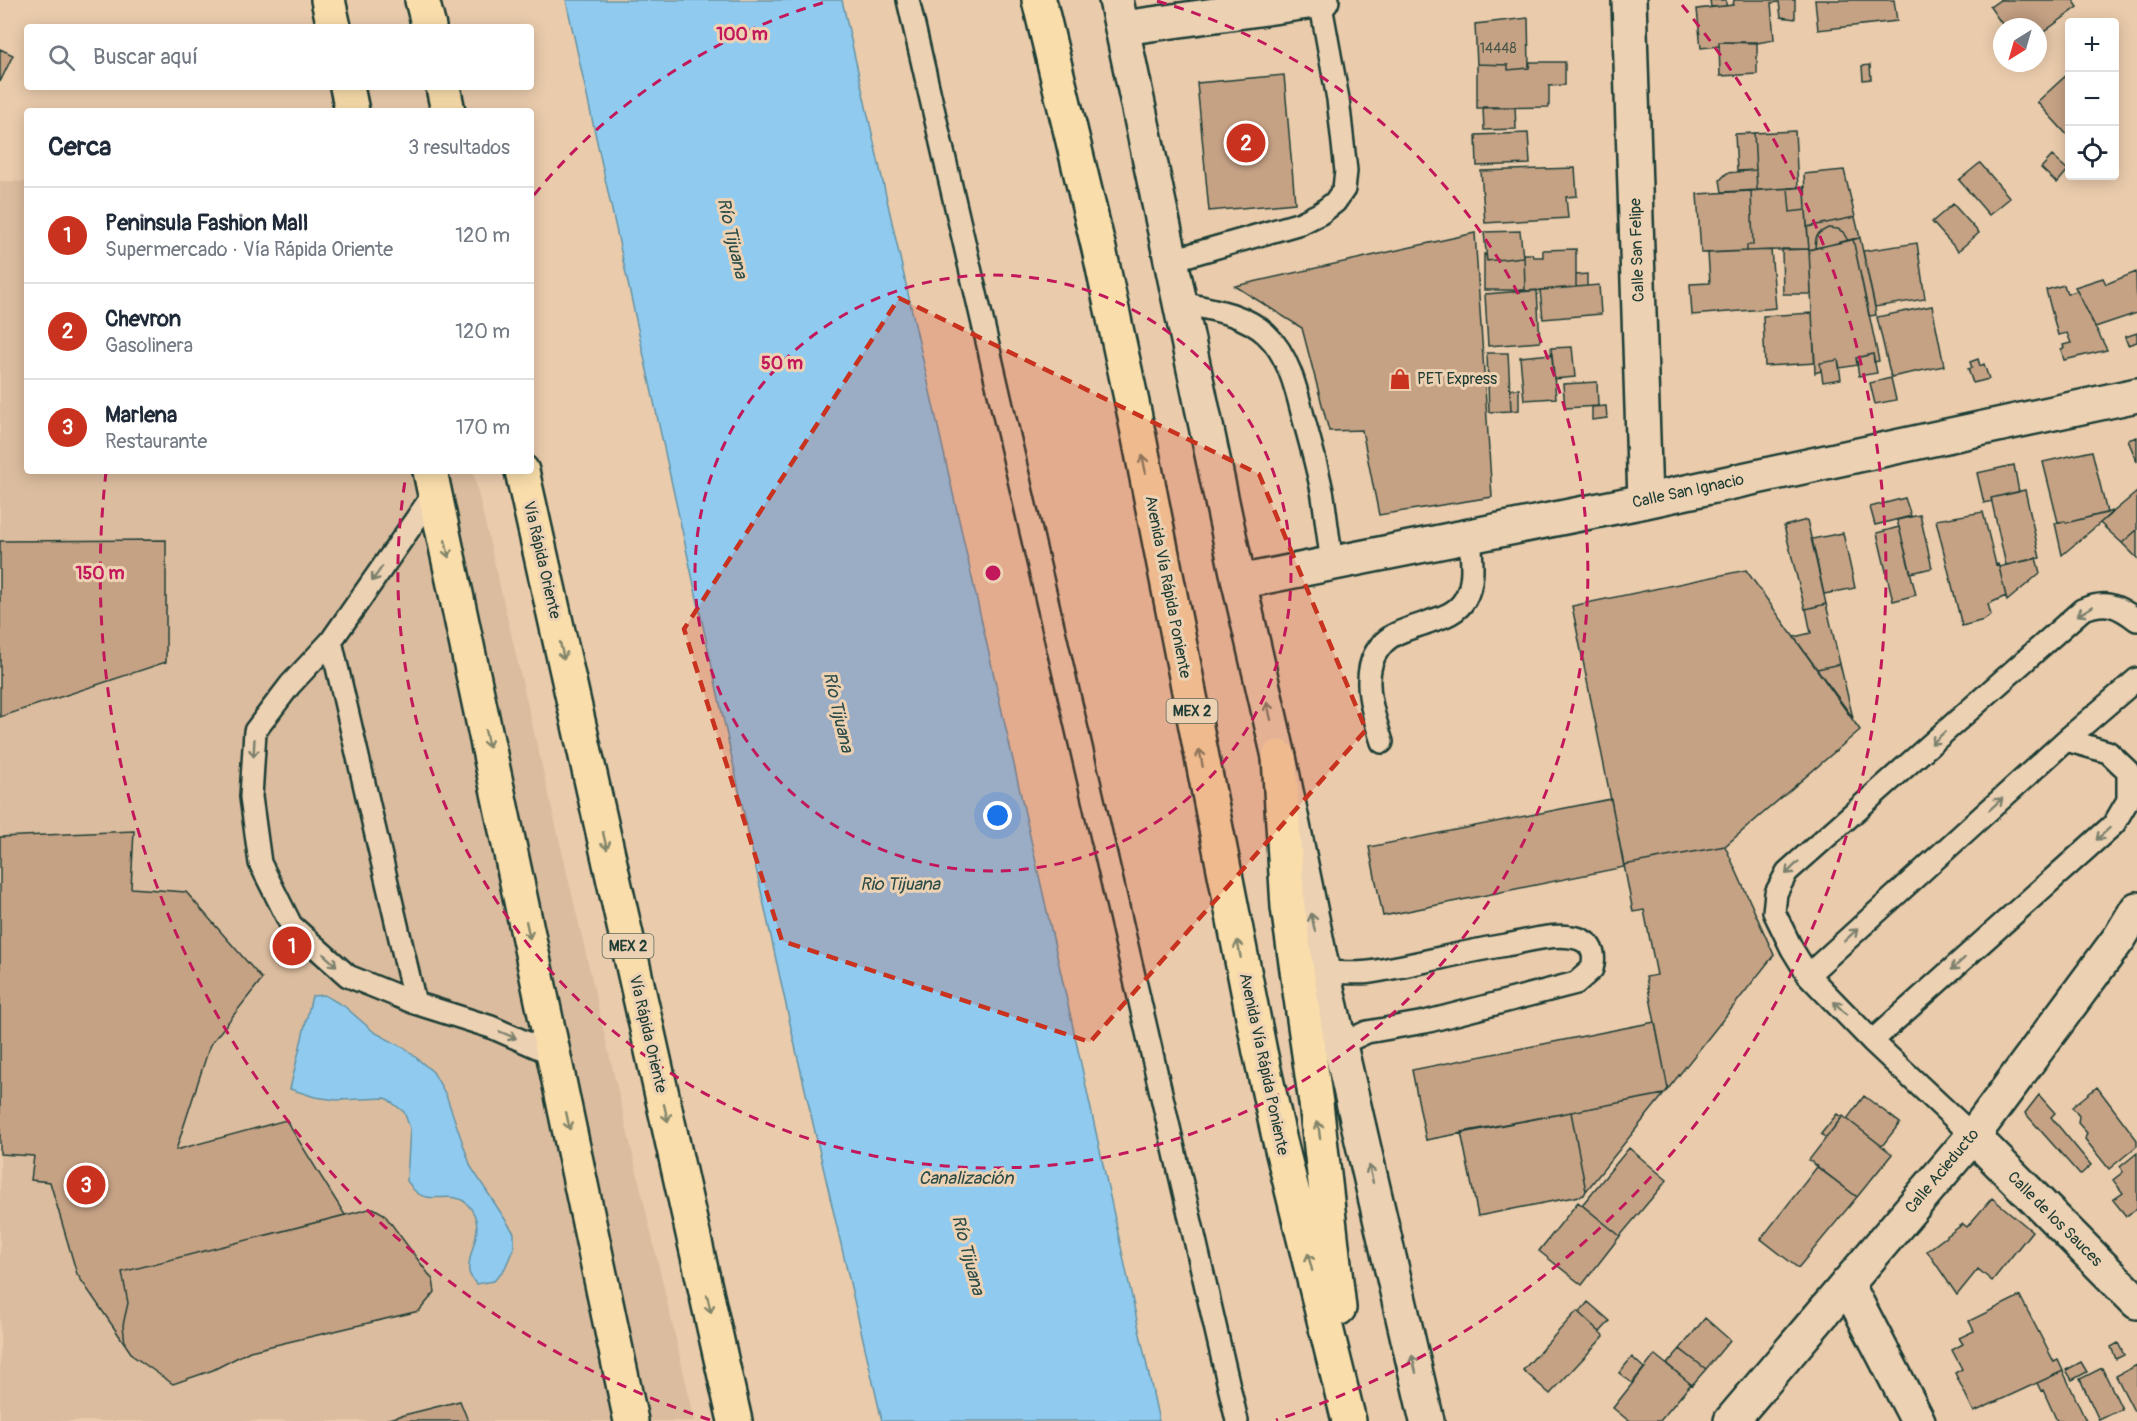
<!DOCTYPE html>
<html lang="es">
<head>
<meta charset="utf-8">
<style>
  body { margin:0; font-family:Pangolin,sans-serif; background:#f2f2f3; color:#1f2937 }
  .controls { position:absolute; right:18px; top:18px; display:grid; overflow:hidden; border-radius:6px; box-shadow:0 3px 15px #0003 }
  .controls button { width:54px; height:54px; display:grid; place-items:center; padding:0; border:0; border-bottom:2px solid #e0e1e3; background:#fff; color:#1f2937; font:30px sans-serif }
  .compass { position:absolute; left:1993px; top:18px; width:54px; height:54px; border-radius:50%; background:#fff; box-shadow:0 3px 15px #0003; rotate:217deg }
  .you { position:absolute; left:998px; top:816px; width:21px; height:21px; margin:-15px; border:4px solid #fff; border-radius:50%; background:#1a73e8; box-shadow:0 0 0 9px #1a73e833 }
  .badge { display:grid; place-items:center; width:39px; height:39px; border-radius:50%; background:#c8321e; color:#fff; font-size:20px; font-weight:700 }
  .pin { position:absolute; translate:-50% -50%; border:3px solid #fff; box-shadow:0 2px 6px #0006 }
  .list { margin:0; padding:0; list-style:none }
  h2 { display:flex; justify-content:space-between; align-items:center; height:78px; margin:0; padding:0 24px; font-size:26px }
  h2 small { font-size:20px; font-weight:400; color:#747a83 }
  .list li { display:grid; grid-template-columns:39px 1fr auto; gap:18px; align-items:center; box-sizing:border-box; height:96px; padding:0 24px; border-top:2px solid #e0e1e3 }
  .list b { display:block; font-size:22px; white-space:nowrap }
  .list p { margin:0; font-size:20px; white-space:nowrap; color:#747a83 }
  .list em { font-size:20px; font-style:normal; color:#747a83 }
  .icon { flex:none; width:33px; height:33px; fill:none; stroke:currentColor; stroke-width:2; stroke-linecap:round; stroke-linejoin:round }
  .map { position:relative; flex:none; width:2137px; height:1421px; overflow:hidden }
  .search { position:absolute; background:#fff; box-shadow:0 3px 15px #0003; left:24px; top:24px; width:510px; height:66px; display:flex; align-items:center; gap:15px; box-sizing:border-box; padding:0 21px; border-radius:6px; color:#747a83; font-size:22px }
  .panel { position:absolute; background:#fff; box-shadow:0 3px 15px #0003; left:24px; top:108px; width:510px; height:366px; border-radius:6px }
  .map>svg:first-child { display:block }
  .built { fill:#dbbc9e }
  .water { fill:#90cbef; stroke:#6392a4; stroke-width:1.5 }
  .building { fill:#c6a285; stroke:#1f3d34; stroke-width:1.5 }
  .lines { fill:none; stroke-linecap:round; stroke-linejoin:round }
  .lane-casing { stroke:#1f3d34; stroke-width:26 }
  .street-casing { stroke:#1f3d34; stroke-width:38 }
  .secondary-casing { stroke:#1f3d34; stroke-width:38 }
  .highway-casing { stroke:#1f3d34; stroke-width:38 }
  .lane { stroke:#ecd1b3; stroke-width:21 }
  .street { stroke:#ecd1b3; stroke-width:33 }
  .secondary { stroke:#ecd1b3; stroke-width:33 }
  .highway { stroke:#f9ddab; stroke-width:33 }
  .oneway { stroke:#81856a }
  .oneway2 { stroke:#7b806d }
  .marked { fill:#c8321e; fill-opacity:0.2; stroke:#c8321e; stroke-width:4.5; stroke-dasharray:12 8; stroke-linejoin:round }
  .ring { fill:none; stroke:#c2185b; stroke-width:3; stroke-dasharray:10 8 }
  .labels { text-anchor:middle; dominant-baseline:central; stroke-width:6; stroke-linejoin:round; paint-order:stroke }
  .number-label { font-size:14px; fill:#495648 }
  .shield { fill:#ecd1b3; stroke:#5c695a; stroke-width:1.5 }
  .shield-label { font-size:15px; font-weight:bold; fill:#1f3d34 }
  .street-label { font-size:16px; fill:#1f3d34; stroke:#ecd1b3 }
  .poi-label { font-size:16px; fill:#1f3d34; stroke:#ecd1b3; text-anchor:start }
  .water-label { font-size:18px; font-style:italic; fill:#2a4b47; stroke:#ecd1b3 }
  .centre { fill:#c2185b; stroke:#ecd1b3; stroke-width:3 }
  .ring-label { font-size:18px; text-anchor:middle; font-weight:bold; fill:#c2185b; stroke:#ecd1b3; stroke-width:6; stroke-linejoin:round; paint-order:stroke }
</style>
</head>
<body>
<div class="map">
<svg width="2137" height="1421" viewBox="0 0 2137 1421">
  <rect width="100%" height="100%" fill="#eacbac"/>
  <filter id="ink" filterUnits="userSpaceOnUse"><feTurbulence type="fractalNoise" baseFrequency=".0167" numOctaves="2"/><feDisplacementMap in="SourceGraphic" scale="12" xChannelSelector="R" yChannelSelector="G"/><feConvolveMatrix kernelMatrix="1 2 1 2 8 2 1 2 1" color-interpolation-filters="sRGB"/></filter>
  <g filter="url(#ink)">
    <path class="built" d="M0 181 27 182V471H473L695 1421H0Z"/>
    <path class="water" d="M566 0H842L1071 1018 1159 1421H882L793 1037Z
      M324 995 344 1006 374 1032 406 1049 433 1072 446 1095 471 1167 514 1233V1247L505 1268 494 1281 476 1284C473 1280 470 1276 469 1272 466 1250 489 1229 468 1205 455 1189 431 1205 416 1192 412 1189 410 1184 407 1181L410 1128 404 1112 386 1098 337 1100 315 1097 290 1089 312 996Z"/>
    <path class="building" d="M1710 0H1726V6L1711 7Z
      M1734 0H1795V19L1781 17 1779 2 1771 3 1774 40 1757 43 1719 42V46L1701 48 1697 9 1733 5Z
      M1815 0H1894L1897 21 1818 30Z
      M2000 0H2073L2078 7 2038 36V27H2004L1990 7Z
      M1528 18 1529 68 1508 70V65L1477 64 1475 24Z
      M1719 42H1757V74L1720 76Z
      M0 49 13 55 0 82Z
      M1530 62H1565V85L1549 86V107L1477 108V64L1508 65V70L1529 68Z
      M1870 65 1871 79 1863 80 1862 66Z
      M2070 72V138L2037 102Z
      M1284 75 1295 203 1209 211 1197 83Z
      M1483 107H1515L1516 129 1484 130Z
      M1795 131 1798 188 1757 190 1754 133Z
      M1528 133 1530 164 1477 166 1476 135Z
      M1754 133 1756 170 1737 171 1735 134Z
      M2052 156 2068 170 2057 183 2041 168Z
      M1980 163 2010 198 1989 215 1959 180Z
      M1575 168 1577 196 1566 197 1568 218 1485 223 1481 171Z
      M1756 170 1757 190 1722 192 1720 180 1727 173Z
      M1844 170 1855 217 1807 227 1804 174Z
      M1805 187 1806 210 1790 212 1788 188Z
      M1788 188 1790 212 1806 210 1809 249 1747 251V245H1753L1751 191Z
      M1751 191 1753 245H1747V251L1701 253 1697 194Z
      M1953 204 1979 233 1958 251 1932 222Z
      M1855 217 1860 238 1848 241 1843 232 1838 229 1828 228 1819 233 1816 238 1815 248 1809 250 1807 227Z
      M1828 228 1838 229 1843 232 1848 241 1815 248 1816 238 1819 233Z
      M1520 231 1523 257 1487 261 1484 232Z
      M1475 233 1492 497 1379 515 1362 430 1329 431 1302 328 1235 286Z
      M1860 238 1875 308 1876 315 1869 316 1853 239Z
      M1853 239 1879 361 1874 362 1873 354 1856 358 1858 365 1840 368 1838 360 1820 363 1821 371 1815 373 1809 250Z
      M1917 243 1925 299 1875 307 1863 251Z
      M1576 249V287L1520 292 1525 290 1524 254H1532L1533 257H1543V250Z
      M1782 249H1809L1811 294H1783Z
      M1771 250 1776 308 1692 315 1690 284 1710 283 1708 253Z
      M1484 254 1486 255 1487 261 1523 257 1524 254 1525 290H1484Z
      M2136 272 2137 313 2095 327 2075 287 2103 278 2106 284Z
      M1587 274V286L1576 287V275Z
      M1599 285 1601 314 1543 319 1540 290Z
      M2064 285 2067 294 2077 291 2107 350 2064 360 2061 349 2064 348 2063 345 2071 343 2067 333 2058 335 2046 290Z
      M1537 290 1540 342 1488 346 1485 294Z
      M1932 306 1944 366 1891 377 1877 317Z
      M1812 313 1815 363 1765 366 1763 316Z
      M2137 333V342L2128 345 2125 337Z
      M1572 347 1575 377 1554 379 1551 348Z
      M1487 353H1508L1511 411 1489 412Z
      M1552 354 1556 398 1524 400 1520 357Z
      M1873 354 1877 373 1859 376 1856 358Z
      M1978 359 1980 366 1984 364 1989 379 1973 383 1968 369 1972 368 1970 362Z
      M1838 360 1841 379 1823 382 1820 363Z
      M1891 378 1896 400 1875 404 1870 383Z
      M1597 382 1598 406 1565 408 1563 384Z
      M1510 389H1519V410L1511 411Z
      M1606 406 1607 418 1592 420V407Z
      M2137 437V462L2128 440Z
      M2092 451 2107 513 2066 523 2065 521 2058 522 2043 462Z
      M2014 465 2019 492 1991 498 1992 501 1984 503 1977 473Z
      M2025 490 2040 558 2006 565 1991 498Z
      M2137 492V530L2122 543 2100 523Z
      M1905 498 1911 516 1875 525 1870 507Z
      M2113 511 2100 523 2062 555 2055 523 2065 521 2066 523Z
      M1983 512 1996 565 1998 564 1999 567 2006 596 1988 604 1991 615 1984 620 1962 626 1936 520Z
      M1920 515 1932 568 1911 573 1897 520Z
      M1807 520 1826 604 1805 609 1784 526Z
      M1899 527 1916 595 1893 601 1877 533Z
      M2137 530V558L2122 543Z
      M1843 533 1855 588 1824 594 1812 539Z
      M166 540V662L0 717V541Z
      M2036 558 2040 573 2007 601 1999 567Z
      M1746 570 1860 730 1725 846 1624 865 1572 606Z
      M1826 604 1840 664 1817 669 1794 637 1811 633 1806 609Z
      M1840 664 1853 718 1817 669Z
      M1611 799 1624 867 1383 916 1369 847Z
      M134 831 131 888 186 892 262 979 210 1045 176 1150 286 1120 345 1215 122 1272 128 1303 123 1325 125 1344 77 1274 50 1182 31 1180 34 1156 0 1154V837Z
      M1725 846 1774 955 1668 1089 1646 977 1657 975 1644 910 1633 912 1624 865Z
      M1655 1022 1668 1089 1664 1094 1426 1140 1412 1070Z
      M2097 1087 2137 1140V1146L2109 1169 2085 1139 2087 1133 2078 1123 2079 1116 2072 1107Z
      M1664 1094 1586 1191 1571 1112Z
      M2039 1095 2055 1113 2051 1117 2091 1165 2080 1175 2025 1113Z
      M1864 1096 1900 1123 1882 1146 1847 1119Z
      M1571 1112 1586 1191 1584 1195 1478 1216 1461 1132Z
      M1837 1114 1842 1117 1826 1138 1821 1134Z
      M1843 1116 1892 1154 1857 1197 1809 1160Z
      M1629 1148 1667 1180 1620 1236 1582 1205Z
      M2137 1153V1209L2126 1216 2113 1200 2123 1193 2113 1180 2123 1172 2120 1167Z
      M1817 1167 1857 1197 1798 1268 1761 1239Z
      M1992 1198 2032 1231 1992 1281 1978 1269 1957 1295 1927 1251 1963 1224 1967 1227Z
      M1578 1202 1620 1236 1582 1285 1539 1251Z
      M373 1208 384 1214 433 1280 435 1292 419 1311 250 1351 213 1370 173 1384 133 1356 125 1344 123 1325 128 1303 122 1272Z
      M2020 1296 2054 1362 2058 1360 2063 1371 1974 1412 1955 1373 1962 1369 1952 1350 1963 1344 1959 1338 1974 1331 1969 1321Z
      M1588 1302 1610 1321 1600 1332 1579 1313Z
      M1577 1311 1604 1336 1550 1394 1523 1370Z
      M1705 1318 1730 1340 1706 1369 1680 1349Z
      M2118 1343 2124 1355 2116 1359 2111 1347Z
      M1680 1349 1706 1369 1692 1385 1667 1364Z
      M1655 1355 1691 1384 1660 1421H1629L1613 1408Z
      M1632 1357 1644 1368 1632 1383 1619 1373Z
      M2081 1362 2087 1372 2072 1380 2066 1370Z
      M2137 1365V1410L2134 1411 2116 1376Z
      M2102 1368 2122 1409 2099 1420 2080 1379Z
      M2063 1371 2086 1421H2057L2043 1390 2041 1391 2037 1383Z
      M460 1401 468 1421H380Z"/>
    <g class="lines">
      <defs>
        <path id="lane" d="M908 0 1237 1421
          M1172 260 1301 223 1321 213 1335 202 1344 189 1346 171 1338 99 1320 0
          M1181 303C1210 309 1243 313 1266 334 1289 355 1297 392 1304 420 1311 445 1318 470 1323 496 1326 518 1329 541 1332 564
          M435 492 331 641 290 685 255 731 251 797 260 863 291 925 348 976 415 1003 491 1027 555 1055
          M331 641 415 1003
          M1382 742C1371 707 1355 660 1392 636 1403 629 1419 626 1431 621 1444 617 1458 612 1465 599 1476 580 1471 556 1470 536
          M1323 972C1338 972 1355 974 1370 972 1416 965 1460 952 1506 945 1527 941 1550 934 1571 937 1589 939 1597 951 1592 969L1576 983 1425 1022 1367 1032 1341 1044
          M1808 975 2066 740 2137 679
          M1872 1041 2114 824 2128 800V771L2108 752 2066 740
          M1973 1136 1872 1041 1808 975 1792 949 1774 912 1776 893 1787 872 2082 610C2106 600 2117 605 2137 620"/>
        <path id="street" d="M1629 0 1645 501
          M1123 28 1322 0
          M1239 582 1645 501 2137 395
          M1973 1136 2137 1302
          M1847 1284 1918 1421
          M1731 1421 1973 1136 2120 937 2137 909"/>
        <path id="secondary" d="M1116 0 1239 582 1279 757 1323 972 1427 1421"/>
        <path id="highway" d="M328 0 334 27
          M422 0 429 27
          M1039 0 1099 249 1134 412 1260 1052 1279 1137 1349 1421
          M347 87 352 111
          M443 87 448 111
          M430 471 631 1421
          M522 471 735 1421
          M1279 757 1288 907 1316 1103 1339 1308"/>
      </defs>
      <use href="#lane" class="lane-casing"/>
      <use href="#street" class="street-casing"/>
      <use href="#secondary" class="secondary-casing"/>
      <use href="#highway" class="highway-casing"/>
      <use href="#lane" class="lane"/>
      <use href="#street" class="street"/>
      <use href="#secondary" class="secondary"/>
      <use href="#highway" class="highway"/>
    </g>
    <defs><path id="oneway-shaft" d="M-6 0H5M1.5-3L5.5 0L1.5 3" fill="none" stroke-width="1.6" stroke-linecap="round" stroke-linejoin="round" transform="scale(1.5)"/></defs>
    <g class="oneway">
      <use href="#oneway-shaft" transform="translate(1144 464) rotate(-101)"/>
      <use href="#oneway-shaft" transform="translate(447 549) rotate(78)"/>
      <use href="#oneway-shaft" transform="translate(562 651) rotate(77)"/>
      <use href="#oneway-shaft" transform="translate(487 739) rotate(78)"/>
      <use href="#oneway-shaft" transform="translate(1201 758) rotate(-101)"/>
      <use href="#oneway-shaft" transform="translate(605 841) rotate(77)"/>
      <use href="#oneway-shaft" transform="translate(528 930) rotate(78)"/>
      <use href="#oneway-shaft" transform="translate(1239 949) rotate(-101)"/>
      <use href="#oneway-shaft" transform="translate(666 1113) rotate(77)"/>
      <use href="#oneway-shaft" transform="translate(568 1121) rotate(78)"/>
      <use href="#oneway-shaft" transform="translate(1319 1130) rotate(-97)"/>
      <use href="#oneway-shaft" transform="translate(1310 1262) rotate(-104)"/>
      <use href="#oneway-shaft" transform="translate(709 1304) rotate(77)"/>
    </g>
    <g class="oneway2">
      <use href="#oneway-shaft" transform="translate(377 574) rotate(125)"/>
      <use href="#oneway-shaft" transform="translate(2085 611) rotate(149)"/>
      <use href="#oneway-shaft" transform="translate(1269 711) rotate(-103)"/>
      <use href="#oneway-shaft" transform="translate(1938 738) rotate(138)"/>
      <use href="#oneway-shaft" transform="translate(254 748) rotate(93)"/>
      <use href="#oneway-shaft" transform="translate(1996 804) rotate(-42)"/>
      <use href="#oneway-shaft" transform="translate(2103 834) rotate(138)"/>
      <use href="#oneway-shaft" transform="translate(1792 868) rotate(135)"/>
      <use href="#oneway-shaft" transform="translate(1313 922) rotate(-102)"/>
      <use href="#oneway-shaft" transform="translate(1851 935) rotate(-42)"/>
      <use href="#oneway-shaft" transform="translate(330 960) rotate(42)"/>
      <use href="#oneway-shaft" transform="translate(1958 964) rotate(138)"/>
      <use href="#oneway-shaft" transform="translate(1840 1008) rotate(-134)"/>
      <use href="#oneway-shaft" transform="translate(508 1035) rotate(23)"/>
      <use href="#oneway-shaft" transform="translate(1371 1174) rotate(-103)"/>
      <use href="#oneway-shaft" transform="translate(1414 1364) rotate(-103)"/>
    </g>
  </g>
  <path class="marked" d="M899 298 1259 474 1366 730 1090 1042 782 941 684 629Z"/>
  <g class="ring">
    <circle cx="993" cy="573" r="298"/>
    <path d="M534 195A595 595 0 0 1 829 1M1157 1A595 595 0 1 1 406 475"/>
    <path d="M710 1420A893 893 0 0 1 106 472M1682 5A893 893 0 0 1 1276 1420"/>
  </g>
  <defs>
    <symbol id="shop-bare" viewBox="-9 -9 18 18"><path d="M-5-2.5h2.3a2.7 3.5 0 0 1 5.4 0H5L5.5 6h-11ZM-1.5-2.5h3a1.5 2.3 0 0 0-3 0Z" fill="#c8321e" stroke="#ecd1b3" stroke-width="2.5" paint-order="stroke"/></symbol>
  </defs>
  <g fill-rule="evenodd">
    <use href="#shop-bare" x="1385" y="364" width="30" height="30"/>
  </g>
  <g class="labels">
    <g class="number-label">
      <text x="1498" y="48">14448</text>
    </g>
    <g class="shield">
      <rect x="1166.5" y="699" width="51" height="24" rx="4.5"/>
      <rect x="602.5" y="934" width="51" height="24" rx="4.5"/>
    </g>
    <g class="shield-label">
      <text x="1192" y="711">MEX 2</text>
      <text x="628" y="946">MEX 2</text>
    </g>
    <g class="street-label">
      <text transform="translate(1637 250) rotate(-92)">Calle San Felipe</text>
      <text transform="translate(1688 491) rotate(-12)">Calle San Ignacio</text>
      <text transform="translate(542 560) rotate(77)">Vía Rápida Oriente</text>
      <text transform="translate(1168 587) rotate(79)">Avenida Vía Rápida Poniente</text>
      <text transform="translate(648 1034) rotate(77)">Vía Rápida Oriente</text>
      <text transform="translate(1264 1064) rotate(78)">Avenida Vía Rápida Poniente</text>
      <text transform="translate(1942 1171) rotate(-50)">Calle Acieducto</text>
      <text transform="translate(2055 1219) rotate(45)">Calle de los Sauces</text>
    </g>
    <g class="poi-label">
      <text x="1417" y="379">PET Express</text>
    </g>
    <g class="water-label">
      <text transform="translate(732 238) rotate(77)">Río Tijuana</text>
      <text transform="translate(838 712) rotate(77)">Río Tijuana</text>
      <text x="900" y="884">Rio Tijuana</text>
      <text x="966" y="1178">Canalización</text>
      <text transform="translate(968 1255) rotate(75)">Río Tijuana</text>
    </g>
  </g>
  <circle cx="993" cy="573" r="9" class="centre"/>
  <g class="ring-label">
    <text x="742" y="40">100 m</text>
    <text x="782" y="369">50 m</text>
    <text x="100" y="579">150 m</text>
  </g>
</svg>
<div class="controls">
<button>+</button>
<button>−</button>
<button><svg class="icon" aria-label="locate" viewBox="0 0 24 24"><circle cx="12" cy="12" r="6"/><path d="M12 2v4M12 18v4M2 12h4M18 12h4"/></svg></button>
</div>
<svg class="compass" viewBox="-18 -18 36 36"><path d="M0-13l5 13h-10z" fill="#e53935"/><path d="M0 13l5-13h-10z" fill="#747a83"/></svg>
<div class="you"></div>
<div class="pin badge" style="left:292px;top:946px">1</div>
<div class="pin badge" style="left:1246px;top:143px">2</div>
<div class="pin badge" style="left:86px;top:1185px">3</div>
<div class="search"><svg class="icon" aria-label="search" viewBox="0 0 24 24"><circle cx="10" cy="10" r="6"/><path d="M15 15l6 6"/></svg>Buscar aquí</div>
<section class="panel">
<h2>Cerca<small>3 resultados</small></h2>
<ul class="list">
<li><span class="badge">1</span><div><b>Peninsula Fashion Mall</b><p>Supermercado · Vía Rápida Oriente</p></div><em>120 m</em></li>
<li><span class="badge">2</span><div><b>Chevron</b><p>Gasolinera</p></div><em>120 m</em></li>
<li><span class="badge">3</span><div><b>Marlena</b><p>Restaurante</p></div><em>170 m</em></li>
</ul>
</section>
</div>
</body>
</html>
